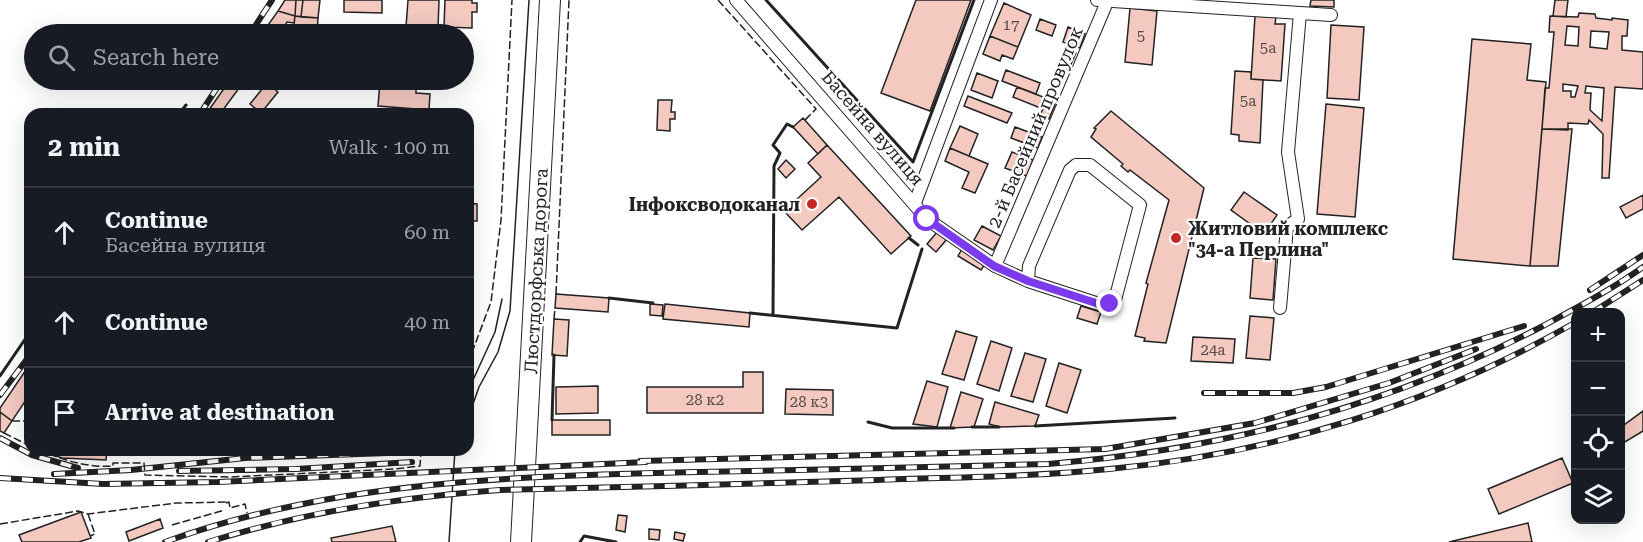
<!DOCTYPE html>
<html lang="en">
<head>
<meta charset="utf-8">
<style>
  body { margin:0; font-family:"Roboto Serif",serif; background:#242831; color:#f1f3f6 }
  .controls { position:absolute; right:18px; bottom:18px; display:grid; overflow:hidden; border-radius:12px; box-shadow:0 6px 24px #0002 }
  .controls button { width:54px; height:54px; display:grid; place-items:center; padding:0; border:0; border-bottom:2px solid #363941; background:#171b24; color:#f1f3f6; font:30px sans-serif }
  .stop { position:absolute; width:18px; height:18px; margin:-14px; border:4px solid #7c3aed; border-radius:50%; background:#fff }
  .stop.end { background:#7c3aed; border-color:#fff; box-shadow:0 2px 6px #0008 }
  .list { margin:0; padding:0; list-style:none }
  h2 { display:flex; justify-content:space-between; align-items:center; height:78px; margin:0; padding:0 24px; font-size:26px }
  h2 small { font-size:20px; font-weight:400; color:#9ea1a6 }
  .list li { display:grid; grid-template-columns:39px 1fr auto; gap:18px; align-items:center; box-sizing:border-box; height:90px; padding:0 24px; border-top:2px solid #363941 }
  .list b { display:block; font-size:22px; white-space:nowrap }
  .list p { margin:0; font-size:20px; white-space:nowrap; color:#9ea1a6 }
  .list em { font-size:20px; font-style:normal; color:#9ea1a6 }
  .icon { flex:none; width:33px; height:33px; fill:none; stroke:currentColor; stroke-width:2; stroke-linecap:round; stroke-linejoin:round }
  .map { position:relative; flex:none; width:1643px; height:542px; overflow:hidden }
  .search { position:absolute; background:#171b24; box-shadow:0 6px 24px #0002; left:24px; top:24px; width:450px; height:66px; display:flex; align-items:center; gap:15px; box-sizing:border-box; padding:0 21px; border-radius:33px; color:#9ea1a6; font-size:22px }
  .panel { position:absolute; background:#171b24; box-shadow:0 6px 24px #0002; left:24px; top:108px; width:450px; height:348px; border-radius:18px }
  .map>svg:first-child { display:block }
  .building { fill:#f3c9c0; stroke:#222; stroke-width:1.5; fill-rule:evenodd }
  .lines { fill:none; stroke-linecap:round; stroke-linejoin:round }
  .minor-casing { stroke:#222; stroke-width:14 }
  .primary-casing { stroke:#222; stroke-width:22 }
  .minor { stroke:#fff; stroke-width:12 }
  .primary { stroke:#fff; stroke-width:20 }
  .tram { stroke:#222; stroke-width:1.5 }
  .rail-casing { stroke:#222; stroke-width:6 }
  .rail { stroke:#fff; stroke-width:4; stroke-dasharray:11; stroke-linecap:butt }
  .fence { stroke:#222; stroke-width:1.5; stroke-dasharray:8 3; stroke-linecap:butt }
  .wall { stroke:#222; stroke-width:3 }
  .route { stroke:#7c3aed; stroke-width:8 }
  .poi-dot { fill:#c62828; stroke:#fff; stroke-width:2 }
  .labels { text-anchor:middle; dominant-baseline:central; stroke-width:4.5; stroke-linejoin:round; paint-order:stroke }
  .number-label { font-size:15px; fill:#564c4a }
  .street-label { font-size:18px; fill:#222; stroke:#fff }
  .poi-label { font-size:18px; font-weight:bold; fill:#222; stroke:#fff; text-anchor:end }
</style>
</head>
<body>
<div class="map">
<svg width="1643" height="542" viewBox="0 0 1643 542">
  <rect width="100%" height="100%" fill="#fff"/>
  <path class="building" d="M285 0H296L295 16 278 11Z
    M296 0H303L301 17 295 16Z
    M303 0H320L318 18 301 17Z
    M344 0H382V13L344 12Z
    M408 0H439L438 29 406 27Z
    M445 0H472V3H477V12H472V28L444 27Z
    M916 0H971L930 111 881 93Z
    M1311 0H1334V7L1310 6Z
    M1555 0H1568L1566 17 1553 16Z
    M1004 3 1031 15 1018 47 990 36Z
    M1130 8 1157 11 1152 65 1125 62Z
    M278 11 295 16 294 23 287 22 280 34 268 25Z
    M1579 13 1595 14 1596 18 1612 20V18L1628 20 1627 36H1622V50L1643 52V89L1615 87 1609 178H1602L1603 134 1589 120 1588 124 1568 123V130L1542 129 1545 88H1549L1554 32H1549L1550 16 1578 17ZM1567 26 1579 27 1578 46 1565 45ZM1591 31 1609 32 1607 49 1590 47ZM1563 84 1578 86 1575 97H1571V91H1563ZM1586 86 1604 88 1602 121 1590 110 1591 93H1585Z
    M295 16 318 18 317 34H293Z
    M1255 16 1276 17 1275 24H1285L1281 81 1251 79Z
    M1040 19 1056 25 1052 36 1036 30Z
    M268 25 277 34H261Z
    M1331 25 1364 27 1359 100 1327 98Z
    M381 26 438 29V34H381Z
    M442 27H452V34H442Z
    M1068 27 1085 34 1080 48 1063 42Z
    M990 36 1018 47 1013 59 1002 55 1000 61 983 54Z
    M1472 39 1531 44 1527 80 1546 82 1530 266 1453 259Z
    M1065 48 1076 53 1068 71 1058 67Z
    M1006 70 1040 83 1036 94 1002 81Z
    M1235 71 1251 72V79L1263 80 1260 143 1239 141V135L1231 134Z
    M977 73 998 81 992 98 971 90Z
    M230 80H245L220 114H206Z
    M380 82 416 84V93L430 94 429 110 378 106Z
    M267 83 278 92 261 113 250 104Z
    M1017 87 1056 102 1049 119 1040 115 1043 109 1013 97Z
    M968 96 1012 113 1007 123 964 106Z
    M658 100H672L671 112H675V119H670V131L657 130Z
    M1326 104 1364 108 1355 217 1317 214Z
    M1111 111 1204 188 1166 343 1144 341 1145 338 1135 336 1148 284 1146 283 1169 200 1130 170 1128 172 1121 166 1123 164 1091 137 1096 129 1094 128Z
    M803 118 827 145 818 154 793 127Z
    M960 126 978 134 969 156 950 148Z
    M1015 127 1042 137 1038 148 1011 138Z
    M1542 129H1572L1558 266H1530Z
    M827 145 911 236 891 254 839 197 802 230 784 211 821 177 808 163Z
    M950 148 988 164 975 193 962 188 969 172 945 161Z
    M1012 152 1033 160 1027 176 1005 168Z
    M786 160 795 169 786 178 778 169Z
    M1244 192 1277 215 1264 234 1231 210Z
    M1643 195V209L1626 218 1620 207Z
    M468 203 477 204V221H468Z
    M982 226 1001 236 993 250 974 240Z
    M938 231 947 239 936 252 927 244Z
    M962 249 985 264 981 270 958 256Z
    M1253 258 1276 259 1273 300 1250 298Z
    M556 294 609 298 608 312 555 308Z
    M650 304 663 305 662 316 650 315Z
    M665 304 750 313 749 327 663 319Z
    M1081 306 1101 312 1097 324 1077 318Z
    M1250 316 1274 318 1270 360 1246 358Z
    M554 319 569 320 567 356 552 355Z
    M956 331 977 337 964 380 942 374Z
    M1193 337 1235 339 1233 363 1191 361Z
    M991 341 1012 348 999 391 977 384Z
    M1025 353 1046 359 1033 402 1011 396Z
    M1059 363 1081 370 1067 413 1046 406Z
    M30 364V394L12 421 0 412V408Z
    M743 372H763V413H647V387H743Z
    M927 381 948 387 937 427 913 424Z
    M598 386V413L556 414V387Z
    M786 389 833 390V415L785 414Z
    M961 392 983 399 974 427 950 428Z
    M995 402 1039 415 1035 426 1000 427 989 424Z
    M1643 411V431L1620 445V428Z
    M0 412 12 421 4 433 0 431Z
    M552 420H610V435H552Z
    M56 450H107L106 460 62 458 56 456Z
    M1562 458 1573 483 1499 514 1488 489Z
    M81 512 91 538 79 542H22L19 535Z
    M618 515 627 516 625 532 616 530Z
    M160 519 163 528 129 541 126 532Z
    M1528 523 1532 542H1449Z
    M392 526 396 542H332L331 538Z
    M649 529 660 530 659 540 649 539Z
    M675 532 685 534 683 541 674 539Z"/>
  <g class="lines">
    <defs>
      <path id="minor" d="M736 0 927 219 995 266 1028 281 1102 305 1115 300 1140 205 1090 165H1076L1070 170 1029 266 1028 281
        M1097 0 1331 15
        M915 203 991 0
        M995 266 1107 2
        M1280 308 1287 227 1298 219 1288 152 1300 13"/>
      <path id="primary" d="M521 542 550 0"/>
    </defs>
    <use href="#minor" class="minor-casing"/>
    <use href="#primary" class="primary-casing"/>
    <use href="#minor" class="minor"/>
    <use href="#primary" class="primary"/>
    <path class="tram" d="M468 391 495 332 502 299
      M468 418 479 387 498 352 510 311 529 0
      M449 542 455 450"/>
    <defs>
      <path id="rail" d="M250 34 272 0
        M200 114 222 80
        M1590 290 1643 255
        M1593 312 1643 280
        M1204 393H1293L1326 387 1524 326
        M0 395 30 355
        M0 438 32 455 78 468
        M640 461 1105 449 1255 423 1389 383 1476 349
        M179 471 296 469 412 462
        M54 474 131 470 245 458 416 452
        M0 478 103 484 218 482 646 462
        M165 542C335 480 520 476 699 472 815 470 932 467 1048 464 1221 450 1387 407 1541 327 1576 308 1611 290 1643 267
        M208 542C304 512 400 497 500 490 626 487 751 484 877 480 954 477 1032 477 1109 469 1273 454 1433 404 1576 322"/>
    </defs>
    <use href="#rail" class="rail-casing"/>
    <use href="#rail" class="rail"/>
    <path class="fence" d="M718 0 816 109 805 120
      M556 294 569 0
      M554 319 555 308
      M468 363 491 302 501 220 512 0
      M12 421H30
      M4 433 30 446
      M39 450C63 460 87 468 113 466V463H144L145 475 230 477 395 469 420 466 421 450
      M226 503 229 502 230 508 245 504 247 513
      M88 514 95 534 90 536
      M0 524 78 511 88 514 176 503 229 502
      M172 525 225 510"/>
    <path class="wall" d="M766 0 913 162 974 0
      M179 114 186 105
      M909 238 918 245
      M609 298 653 303
      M750 313 897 328 922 249
      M773 315 774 166 780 153 773 145 787 124 793 127
      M0 376 30 332
      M552 420 554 355
      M868 422 892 428H954
      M1035 426 1175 418
      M972 427H999
      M580 542 584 536 616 542"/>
  </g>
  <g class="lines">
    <path class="route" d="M927 219 994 266 1028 281 1102 305 1110 304"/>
  </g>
  <g class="poi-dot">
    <circle cx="812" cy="204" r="6"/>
    <circle cx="1176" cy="238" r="6"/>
  </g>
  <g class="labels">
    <g class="number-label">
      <text x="1011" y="25">17</text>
      <text x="1141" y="36">5</text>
      <text x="1268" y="48">5а</text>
      <text x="1248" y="101">5а</text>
      <text x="1213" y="350">24а</text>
      <text x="705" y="400">28 к2</text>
      <text x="809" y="402">28 к3</text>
    </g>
    <g class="street-label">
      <text transform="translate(1035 127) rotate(-67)">2-й Басейний провулок</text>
      <text transform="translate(873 128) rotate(49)">Басейна вулиця</text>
      <text transform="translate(536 271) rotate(-87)">Люстдорфська дорога</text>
    </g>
    <g class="poi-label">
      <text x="800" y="204">Інфоксводоканал</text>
      <text x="1188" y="228" text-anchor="start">Житловий комплекс<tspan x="1188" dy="21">"34-а Перлина"</tspan></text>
    </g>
  </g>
</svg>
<div class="controls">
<button>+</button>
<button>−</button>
<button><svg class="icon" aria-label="locate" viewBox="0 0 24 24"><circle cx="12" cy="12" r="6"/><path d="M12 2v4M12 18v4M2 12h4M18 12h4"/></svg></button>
<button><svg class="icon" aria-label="layers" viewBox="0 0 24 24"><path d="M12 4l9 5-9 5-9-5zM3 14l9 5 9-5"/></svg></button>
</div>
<div class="stop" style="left:927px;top:219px"></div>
<div class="stop end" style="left:1110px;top:304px"></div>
<div class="search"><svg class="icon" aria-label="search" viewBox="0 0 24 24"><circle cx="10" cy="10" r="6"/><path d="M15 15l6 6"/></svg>Search here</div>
<section class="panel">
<h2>2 min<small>Walk · 100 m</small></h2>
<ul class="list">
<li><svg class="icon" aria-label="ahead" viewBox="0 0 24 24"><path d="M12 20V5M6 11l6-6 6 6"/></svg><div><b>Continue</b><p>Басейна вулиця</p></div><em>60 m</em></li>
<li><svg class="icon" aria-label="ahead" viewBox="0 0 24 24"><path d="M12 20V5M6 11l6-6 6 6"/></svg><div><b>Continue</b></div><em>40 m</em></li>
<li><svg class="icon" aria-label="arrive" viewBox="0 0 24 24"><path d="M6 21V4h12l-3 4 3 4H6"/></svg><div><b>Arrive at destination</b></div></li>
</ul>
</section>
</div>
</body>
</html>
